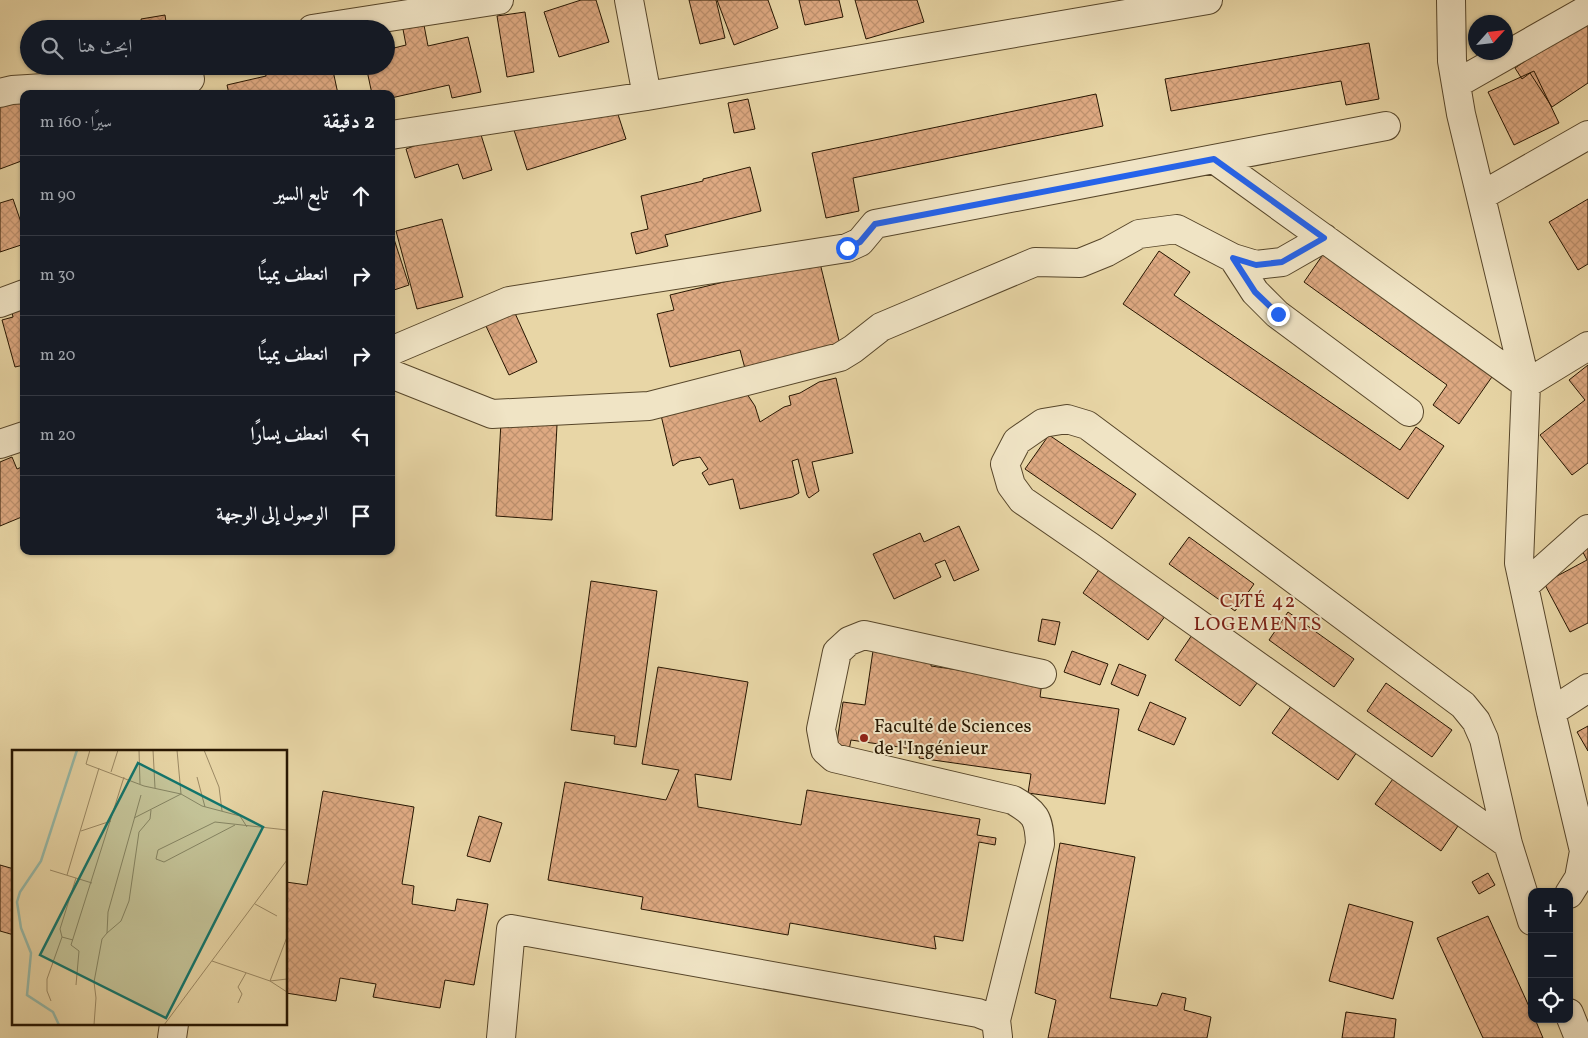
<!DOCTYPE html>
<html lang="ar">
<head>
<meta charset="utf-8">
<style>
  body { margin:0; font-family:Vollkorn,Amiri,serif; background:#20242c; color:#f1f3f6; direction:rtl }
  .controls { position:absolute; right:15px; bottom:15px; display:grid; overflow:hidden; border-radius:10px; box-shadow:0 1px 4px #0004 }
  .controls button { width:45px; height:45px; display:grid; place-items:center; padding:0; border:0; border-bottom:1px solid #363941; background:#171b24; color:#f1f3f6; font:25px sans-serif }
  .compass { position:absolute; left:1468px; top:15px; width:45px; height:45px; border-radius:50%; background:#171b24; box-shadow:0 1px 4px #0004; rotate:63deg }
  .stop { position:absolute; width:15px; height:15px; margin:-11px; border:4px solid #2563eb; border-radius:50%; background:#fff }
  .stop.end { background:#2563eb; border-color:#fff; box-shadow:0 1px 5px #0008 }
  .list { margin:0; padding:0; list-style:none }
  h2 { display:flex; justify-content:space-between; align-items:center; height:65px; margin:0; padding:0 20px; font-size:21px }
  h2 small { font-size:16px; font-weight:400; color:#9ea1a6 }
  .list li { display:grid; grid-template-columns:32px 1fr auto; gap:15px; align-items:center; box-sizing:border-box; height:80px; padding:0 20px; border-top:1px solid #363941 }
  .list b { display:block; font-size:19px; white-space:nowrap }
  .list em { font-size:16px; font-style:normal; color:#9ea1a6 }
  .icon { flex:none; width:28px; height:28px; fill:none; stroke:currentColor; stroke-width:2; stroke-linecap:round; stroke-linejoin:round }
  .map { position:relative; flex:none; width:1588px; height:1038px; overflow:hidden; direction:ltr }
  .search { position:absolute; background:#171b24; box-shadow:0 1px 4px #0004; left:20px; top:20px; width:375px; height:55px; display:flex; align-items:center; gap:12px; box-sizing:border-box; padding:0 18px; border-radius:28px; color:#9ea1a6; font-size:19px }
  .panel { position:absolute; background:#171b24; box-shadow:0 1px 4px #0004; left:20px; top:90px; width:375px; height:465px; border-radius:10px; direction:rtl }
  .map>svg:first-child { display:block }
  .building { fill:url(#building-cross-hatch); stroke:#271601 }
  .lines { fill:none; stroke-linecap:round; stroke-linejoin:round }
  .minor-casing { stroke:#57462a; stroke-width:30 }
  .minor { stroke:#f0e4c5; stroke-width:28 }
  .route { stroke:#2563eb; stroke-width:6 }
  .poi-dot { fill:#8f2418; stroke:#f0e4c5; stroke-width:2 }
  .labels { text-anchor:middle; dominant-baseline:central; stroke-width:4; stroke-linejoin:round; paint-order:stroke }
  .poi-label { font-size:19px; fill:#271601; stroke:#f0e4c5; text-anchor:start }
  .neighbourhood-label { font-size:20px; letter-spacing:1px; fill:#7a1f14; stroke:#f0e4c5 }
  .inset-river { fill:none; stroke:#97b9a8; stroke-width:2.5 }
  .inset-road { fill:none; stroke:#9b8964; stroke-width:1 }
  .view { fill:#0f766e; fill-opacity:0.15; stroke:#0f766e; stroke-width:2.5 }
  .inset-edge { fill:none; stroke:#271601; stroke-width:2.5 }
</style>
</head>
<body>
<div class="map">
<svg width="1588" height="1038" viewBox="0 0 1588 1038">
  <defs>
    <pattern id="building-cross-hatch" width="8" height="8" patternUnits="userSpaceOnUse" patternTransform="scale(1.25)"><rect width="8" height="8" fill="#dea982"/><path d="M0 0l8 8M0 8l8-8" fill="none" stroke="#be916e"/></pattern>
  </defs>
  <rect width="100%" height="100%" fill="#e8d6a6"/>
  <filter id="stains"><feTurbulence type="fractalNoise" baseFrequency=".004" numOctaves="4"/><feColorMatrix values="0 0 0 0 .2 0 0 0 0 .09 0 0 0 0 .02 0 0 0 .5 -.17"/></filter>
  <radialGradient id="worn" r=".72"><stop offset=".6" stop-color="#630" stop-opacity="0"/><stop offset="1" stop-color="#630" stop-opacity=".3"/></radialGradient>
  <path class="building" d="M581 0H596L609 42 559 57 544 12Z
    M689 0H716L725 38 700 44Z
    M717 0H768L778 28 734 45Z
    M799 0H839L843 17 805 25Z
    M855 0H917L924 22 866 39Z
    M525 12 534 72 507 77 497 16Z
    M165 15 167 29H143L141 19Z
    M1588 18V83L1552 107 1530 73 1522 79 1515 68Z
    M423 20 428 46 468 37 481 92 452 98 449 85 391 98V94H372L366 66H386V50L406 45 402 24Z
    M1369 43 1379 99 1346 105 1341 81 1171 111 1165 79Z
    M264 66H282L284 73 318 66H332L338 94H229L227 85 266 76Z
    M1534 71 1559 123 1514 145 1488 92Z
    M1096 94 1103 126 853 178 859 211 826 218 812 153Z
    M612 96 626 139 527 170 511 121Z
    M20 99 24 109V160L0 169V106Z
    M748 99 755 129 734 133 728 103Z
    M477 122 492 170 463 179 458 164 415 178 406 149Z
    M750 167 761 211 665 235 668 246 636 254 631 233 648 229 641 196 703 181V179Z
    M13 199 24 231V244L0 252V203Z
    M1588 199V264L1578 270 1549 222Z
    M442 219 463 297 417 309 396 231Z
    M391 236H393L409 285 391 291Z
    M1159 251 1190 272 1174 295 1400 450 1416 427 1444 446 1408 499 1123 304Z
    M1324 253 1494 374 1459 424 1433 405 1447 385 1304 282Z
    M819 259 842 353 747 376 740 350 670 367 657 314 674 310 670 295Z
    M24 309V365L15 367 2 320 13 317 12 312Z
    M514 311 537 362 509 375 485 324Z
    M1588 365V463L1572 475 1540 435 1585 400 1569 380Z
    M836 378 853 453 812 462 819 491 809 498 807 495 798 459 792 461 799 493 792 497 740 509 733 479 709 485 702 473 708 469 700 457 680 461 673 466 660 411 745 391 755 406 760 422 784 407 791 405 789 396 800 393 819 382Z
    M501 421 557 425 552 520 496 516Z
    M1049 435 1136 494 1112 529 1025 469Z
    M12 457 17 469 24 466V516L0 526V462Z
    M959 526 979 570 954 581 945 560 935 564 941 577 894 599 873 554 920 533 924 542Z
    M1588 536V623L1570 632 1544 583 1587 560 1577 541Z
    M1189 537 1254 584 1235 611 1169 564Z
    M1102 565 1168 612 1148 640 1083 593Z
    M591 581 657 591 636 747 614 744 615 736 571 730Z
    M1288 612 1354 659 1334 687 1269 640Z
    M1042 619 1060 622 1055 645 1038 641Z
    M1194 632 1260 679 1240 706 1175 660Z
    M874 644 932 653 931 666 1042 682 1040 697 1119 709 1105 804 1028 793 1031 774 919 758 920 750 851 740 849 750 836 749 843 702 865 705Z
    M1072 651 1108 664 1100 685 1064 672Z
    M1119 664 1146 675 1138 696 1111 684Z
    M658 667 748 682 731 780 695 774 698 807 801 825 807 790 980 819 977 835 996 838 995 845 979 842 963 941 934 936 936 949 790 923 788 935 641 909 643 897 548 880 565 782 666 800 679 770 642 764Z
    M1386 683 1452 730 1432 757 1367 711Z
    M1150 702 1186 718 1174 745 1138 730Z
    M1292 705 1357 752 1338 780 1272 733Z
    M1588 726V751L1577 732Z
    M1395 776 1460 823 1441 851 1375 804Z
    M323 791 414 807 402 884 414 886 412 904 455 911 457 899 488 904 474 985 445 980 440 1008 373 997 376 984 340 978 336 1001 286 993V882L307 885Z
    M479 816 502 823 490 862 467 856Z
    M1060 843 1135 857 1110 998 1157 1006 1162 993 1186 998 1184 1010 1211 1017 1207 1038H1048L1056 1000 1035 993Z
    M0 865 14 869V935L0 931Z
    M1488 873 1495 885 1479 894 1472 882Z
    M1349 904 1413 922 1393 999 1329 981Z
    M1488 916 1532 1013V1019H1535L1543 1038H1483L1437 938Z
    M1346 1012 1396 1019 1394 1038H1342Z"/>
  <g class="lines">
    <defs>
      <path id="minor" d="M629 0 647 96
        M1451 0 1452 61 1461 114 1526 384 1519 563 1551 712 1584 851 1579 878 1569 894
        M312 29 499 0
        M1456 84 1588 9
        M0 93 12 90 190 79
        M391 135 647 96 1208 0
        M1214 159 1526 384 1588 346
        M1481 196 1588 135
        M1233 258 1255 292 1277 314 1409 412
        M0 303 24 294
        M391 351 509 301 847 248 860 242 875 224 1386 126
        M391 374 492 414 649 406 840 357 853 349 881 327 1035 262 1080 263 1107 252 1139 234 1177 229 1233 258 1256 265 1282 262 1324 238
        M0 444 24 436
        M1524 586 1588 529
        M1551 712 1588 688
        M1508 844 1089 546 1022 500 1011 485 1005 464 1017 441 1043 423 1067 419 1087 425 1463 705 1476 721 1484 739 1508 844 1532 921
        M1569 1013 1579 1038
        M996 1020 1040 844C1039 817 1035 813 1013 800L834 758 825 750 821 729 837 652 849 641 864 635 1042 674
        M172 1038 174 1024
        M501 1038 511 929 978 1013 996 1020 998 1037"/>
    </defs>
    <use href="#minor" class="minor-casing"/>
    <use href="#minor" class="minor"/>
  </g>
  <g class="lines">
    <path class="route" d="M847 248 860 242 875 224 1214 159 1324 238 1282 262 1256 265 1233 258 1255 292 1278 314"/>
  </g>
  <circle class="poi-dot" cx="864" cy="738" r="5"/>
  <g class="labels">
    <g class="poi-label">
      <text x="874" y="727">Faculté de Sciences<tspan x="874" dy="22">de l'Ingénieur</tspan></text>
    </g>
    <g class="neighbourhood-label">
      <text x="1258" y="602">CITÉ 42<tspan x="1258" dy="23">LOGEMENTS</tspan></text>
    </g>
  </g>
  <g transform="translate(12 750)">
    <rect width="275" height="275" fill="#e8d6a6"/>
    <path class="inset-river" d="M47 275 41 262 15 245 19 203 9 178 5 152 8 142 29 111 65 0"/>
    <path class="inset-road" d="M78 0 74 14 132 36 169 44 190 56 228 66 235 77M127 0 128 34M141 0 143 38M192 0 207 37 210 61M99 22 106 0M185 27 193 57M122 68 169 44 165 0M223 75 152 112 144 109 146 100 203 72 275 80M69 81 99 71M38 120 80 133M55 125 87 18M243 154 265 166M95 183 109 171 117 151 127 82 138 69 139 60M275 187 258 231 275 242M61 190 50 187 48 179 64 128M200 211 258 231 275 229M64 235 67 201 59 195 112 27M39 251 35 241V229L50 187M226 253 230 244 226 237 234 223M82 275 84 248 82 232 90 189 95 183 96 162 129 45M152 275 275 110"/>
    <path class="view" d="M126 13 251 77 154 268 28 205Z"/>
    <rect width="275" height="275" class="inset-edge"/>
  </g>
  <rect width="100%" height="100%" filter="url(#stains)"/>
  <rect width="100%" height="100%" fill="url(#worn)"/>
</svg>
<div class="controls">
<button>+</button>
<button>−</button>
<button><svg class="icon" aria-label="locate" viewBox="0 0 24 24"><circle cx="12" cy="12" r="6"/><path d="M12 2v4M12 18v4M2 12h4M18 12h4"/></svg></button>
</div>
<svg class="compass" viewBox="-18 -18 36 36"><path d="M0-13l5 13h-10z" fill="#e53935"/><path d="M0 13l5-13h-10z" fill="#9ea1a6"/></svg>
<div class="stop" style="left:847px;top:248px"></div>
<div class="stop end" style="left:1278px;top:314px"></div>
<div class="search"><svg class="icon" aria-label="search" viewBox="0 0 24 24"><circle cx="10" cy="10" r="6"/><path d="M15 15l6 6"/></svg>ابحث هنا</div>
<section class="panel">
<h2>2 دقيقة<small>سيرًا · 160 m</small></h2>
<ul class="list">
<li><svg class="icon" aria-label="ahead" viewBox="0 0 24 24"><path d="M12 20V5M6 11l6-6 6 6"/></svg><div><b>تابع السير</b></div><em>90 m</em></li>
<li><svg class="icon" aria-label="right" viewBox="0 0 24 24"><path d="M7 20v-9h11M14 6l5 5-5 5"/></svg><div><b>انعطف يمينًا</b></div><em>30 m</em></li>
<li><svg class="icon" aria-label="right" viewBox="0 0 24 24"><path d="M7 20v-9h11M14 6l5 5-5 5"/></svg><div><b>انعطف يمينًا</b></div><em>20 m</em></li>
<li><svg class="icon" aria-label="left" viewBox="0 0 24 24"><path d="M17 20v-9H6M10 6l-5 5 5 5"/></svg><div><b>انعطف يسارًا</b></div><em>20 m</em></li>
<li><svg class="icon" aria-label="arrive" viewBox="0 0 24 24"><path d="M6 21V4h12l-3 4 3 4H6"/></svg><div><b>الوصول إلى الوجهة</b></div></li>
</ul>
</section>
</div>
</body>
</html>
